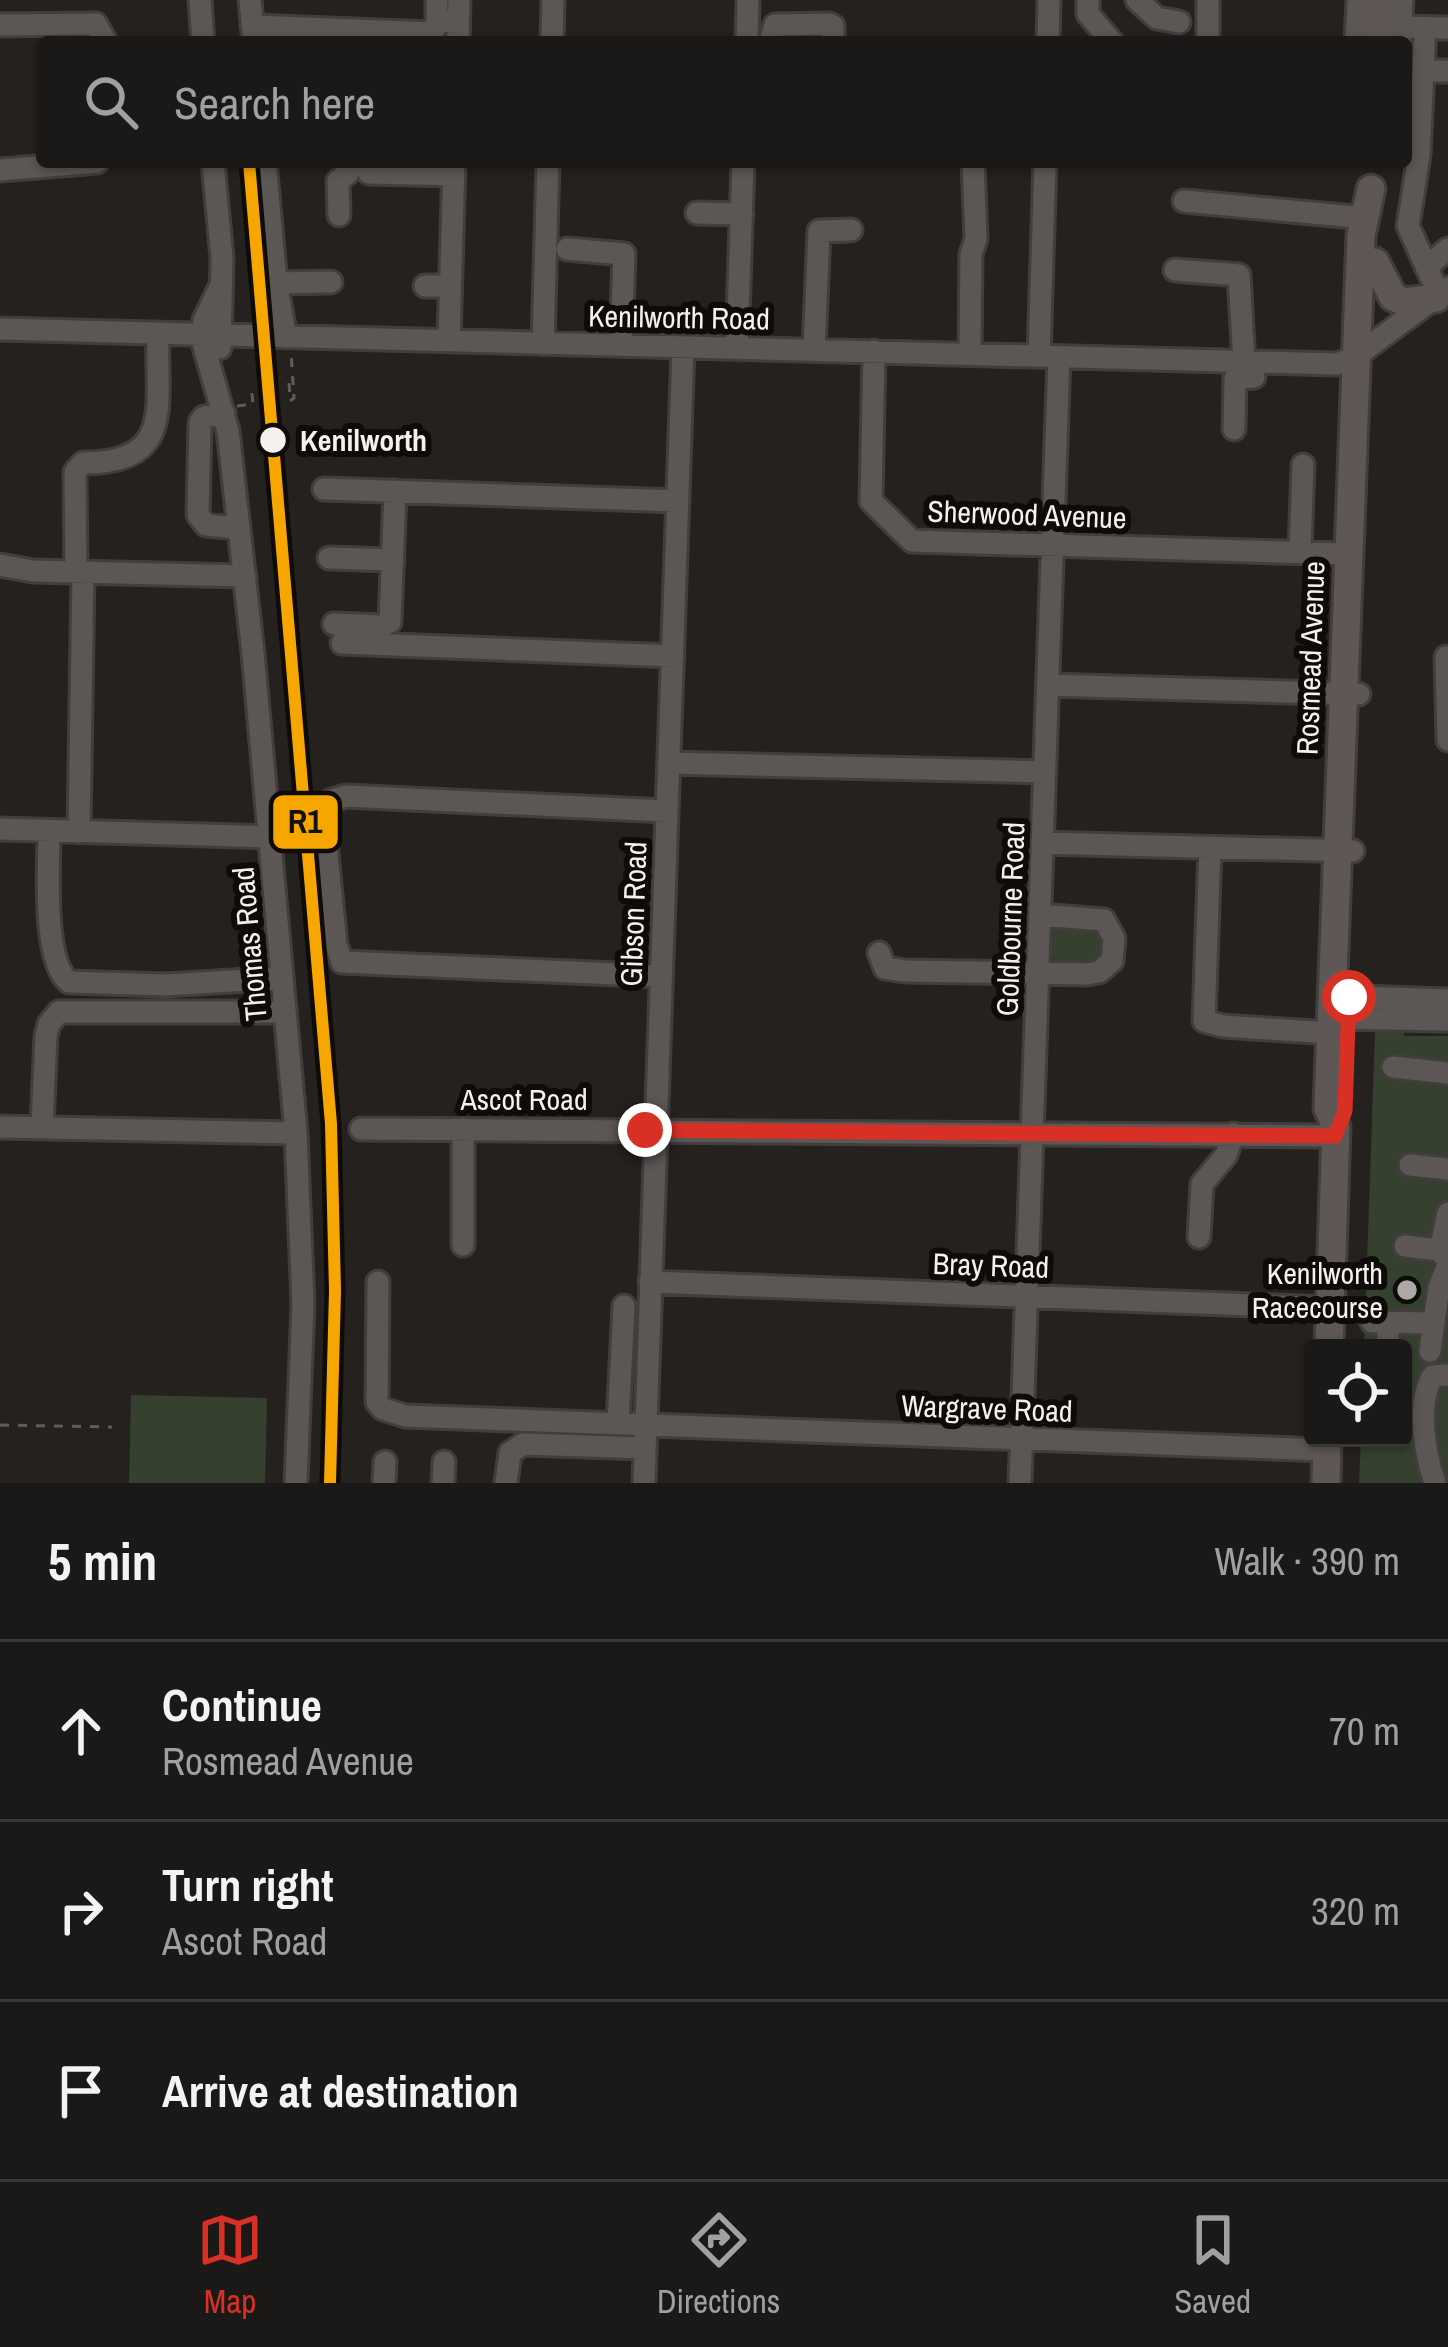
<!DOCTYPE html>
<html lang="en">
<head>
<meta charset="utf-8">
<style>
  body { margin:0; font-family:"Archivo Narrow",sans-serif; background:#282624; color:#f1f3f6 }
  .controls { position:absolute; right:36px; bottom:36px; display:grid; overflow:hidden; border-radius:12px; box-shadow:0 3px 9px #0004 }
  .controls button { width:108px; height:108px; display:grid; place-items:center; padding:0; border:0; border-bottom:3px solid #393836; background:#1b1917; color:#f1f3f6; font:60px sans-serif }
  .stop { position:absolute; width:36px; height:36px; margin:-27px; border:9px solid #d93025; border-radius:50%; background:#fff }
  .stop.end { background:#d93025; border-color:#fff; box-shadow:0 3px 12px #0008 }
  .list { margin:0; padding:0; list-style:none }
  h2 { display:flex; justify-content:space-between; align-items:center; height:156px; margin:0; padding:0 48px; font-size:51px }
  h2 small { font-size:39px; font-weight:400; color:#a0a0a1 }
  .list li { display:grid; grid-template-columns:78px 1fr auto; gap:36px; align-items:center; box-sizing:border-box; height:180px; padding:0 48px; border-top:3px solid #393836 }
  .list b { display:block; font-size:45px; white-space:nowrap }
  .list p { margin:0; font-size:39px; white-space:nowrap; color:#a0a0a1 }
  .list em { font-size:39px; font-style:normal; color:#a0a0a1 }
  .icon { flex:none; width:66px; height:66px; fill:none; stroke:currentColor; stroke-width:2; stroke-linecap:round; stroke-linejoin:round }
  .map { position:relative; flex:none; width:1448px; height:1483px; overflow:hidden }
  .search { position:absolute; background:#1b1917; box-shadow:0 3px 9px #0004; left:36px; right:36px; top:36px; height:132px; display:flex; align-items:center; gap:30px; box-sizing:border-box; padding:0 42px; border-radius:12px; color:#a0a0a1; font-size:45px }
  .sheet { height:696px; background:#1b1917 }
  nav { display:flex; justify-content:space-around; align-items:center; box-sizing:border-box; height:168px; border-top:3px solid #393836; background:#1b1917; font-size:33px; color:#a0a0a1 }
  nav a { display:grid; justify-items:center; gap:6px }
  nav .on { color:#d93025 }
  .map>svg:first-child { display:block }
  .green { fill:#35402f }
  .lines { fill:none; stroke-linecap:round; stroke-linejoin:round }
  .minor-casing { stroke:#413e3d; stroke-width:27 }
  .major-casing { stroke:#413e3d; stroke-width:33 }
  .path { stroke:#605c5a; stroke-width:3; stroke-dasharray:9 9; stroke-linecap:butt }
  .minor { stroke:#5c5755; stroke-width:21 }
  .major { stroke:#5e5755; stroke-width:27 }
  .rail-1-casing { stroke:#0e0b09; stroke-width:21 }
  .rail-1 { stroke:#f7a600; stroke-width:12 }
  .route { stroke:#d93025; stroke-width:15 }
  .stop-dot { fill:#f6f1ee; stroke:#0e0b09; stroke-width:4.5 }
  .poi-dot { fill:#aca8a6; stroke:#0e0b09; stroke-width:4.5 }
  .labels { text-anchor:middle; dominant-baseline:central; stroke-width:12; stroke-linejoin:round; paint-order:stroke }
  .street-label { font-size:30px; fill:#f6f1ee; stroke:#0e0b09 }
  .stop-label { font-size:30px; font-weight:bold; fill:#f6f1ee; stroke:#0e0b09; text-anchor:start }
  .poi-label { font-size:30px; fill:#f6f1ee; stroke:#0e0b09; text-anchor:end }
  .line-badge { stroke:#0e0b09; stroke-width:4.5 }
  .pale-badge-label { font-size:33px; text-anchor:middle; font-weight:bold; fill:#111 }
</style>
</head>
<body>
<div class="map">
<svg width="1448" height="1483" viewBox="0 0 1448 1483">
  <rect width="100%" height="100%" fill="#24211f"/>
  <path class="green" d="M1056 925 1098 926 1106 937 1105 957 1097 965 1055 963C1044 949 1046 939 1056 925Z
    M1384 1028 1404 1029V1036H1448V1483H1359L1361 1438H1403V1348H1364L1375 1032Z
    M131 1395 267 1398 265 1483H129Z"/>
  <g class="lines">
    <defs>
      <path id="minor" d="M200 0 203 42
        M250 0 254 42
        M437 0V21L458 22
        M1088 0V14L1112 42
        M1137 0 1157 18 1179 22
        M1208 3V42
        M0 25 96 24 106 42
        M252 26 432 33 438 22
        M1400 27 1448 28
        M1425 28 1419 155 1408 226 1439 295
        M458 42 459 0
        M552 42 553 0
        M747 42 748 0
        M770 42 775 25 829 24 833 26V42
        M1048 42 1049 0
        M1356 42 1358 0
        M1400 42 1402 0
        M1423 71H1448
        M213 162 222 258 220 348
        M265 162 276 283 286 337
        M368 162 369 173 454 175
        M0 170 97 162
        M1184 201 1365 218
        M697 213 742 214
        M339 215 338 181 348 173V162
        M567 249 624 254 621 345
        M1426 267 1448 249
        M1175 270 1239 275 1244 362
        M276 283 331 282
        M221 285 204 320 203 343 228 431 253 653 296 1133 303 1304 296 1483
        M425 286H450
        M0 329 1337 364 1355 357 1448 288
        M449 341 454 162
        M543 344 548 162
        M737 349 743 162
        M814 350 819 231 851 230
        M874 351 871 501 912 541 1347 554
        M970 354 971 254 976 239 973 162
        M1039 356 1045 162
        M224 413 204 417 200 422 198 515 206 525 239 528
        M1234 429 1235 378 1254 377
        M324 489 678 501
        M1300 551 1303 465
        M329 558 393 560
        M0 565 33 571 245 576
        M76 573 75 472 83 463C177 463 155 404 158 333
        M334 624 383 626 390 622 395 491
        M342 643 673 656
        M1446 657 1448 740
        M1048 685 1359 694
        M669 763 1045 772
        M0 829 271 837
        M49 831C49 865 42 961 69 982L166 985 282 978
        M79 832 83 573
        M1043 843 1353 851
        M1210 848 1204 1021 1223 1026 1331 1033
        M879 953 885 968 905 971 1087 974 1099 972 1112 961 1114 938 1104 920 1040 915
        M661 976 342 962 336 945 323 814 330 801 346 796 667 811
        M1332 996 1448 1000
        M1331 1018 1448 1020
        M1393 1067 1448 1073
        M0 1127 296 1133
        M42 1127 46 1036 49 1024 59 1012H285
        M361 1129 1335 1136
        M463 1129V1245
        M1410 1165 1448 1169
        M1199 1237 1202 1184 1226 1155 1233 1134
        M1405 1246 1438 1250 1448 1260
        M1440 1251 1448 1213
        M378 1282 377 1402 383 1409 405 1416 1326 1450
        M650 1282 1329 1308
        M1372 1322 1432 1323
        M1388 1348V1322
        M1430 1351 1439 1287 1448 1265
        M618 1424 624 1306
        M384 1483 385 1462
        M443 1483 444 1462
        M506 1483 510 1453 523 1444 645 1448
        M644 1483 683 348
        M1020 1483 1059 357
        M1435 1483C1425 1455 1416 1401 1433 1376L1448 1375"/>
      <path id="major" d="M1378 42 1380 0
        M1375 262 1393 297 1405 302 1436 298
        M1329 1348 1336 1127 1328 1108 1361 235 1371 189
        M1326 1483 1327 1438"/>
    </defs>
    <use href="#minor" class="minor-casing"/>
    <use href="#major" class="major-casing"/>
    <path class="path" d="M289 383 290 399
      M290 401 294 398 291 352
      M237 406 253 404 251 385
      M0 1425 112 1427"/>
    <use href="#minor" class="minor"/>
    <use href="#major" class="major"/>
    <defs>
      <path id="rail-1" d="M249 162 331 1124 335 1291 330 1483"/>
    </defs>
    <use href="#rail-1" class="rail-1-casing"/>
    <use href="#rail-1" class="rail-1"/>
  </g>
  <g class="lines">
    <path class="route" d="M645 1130 1335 1136 1345 1111 1349 997"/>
  </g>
  <circle class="stop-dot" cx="273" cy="440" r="15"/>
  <circle class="poi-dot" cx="1407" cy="1290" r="12"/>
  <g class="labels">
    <g class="street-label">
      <text transform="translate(679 317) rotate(1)">Kenilworth Road</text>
      <text transform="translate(1027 514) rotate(2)">Sherwood Avenue</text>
      <text transform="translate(1310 658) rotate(-88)">Rosmead Avenue</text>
      <text transform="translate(633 914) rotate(-88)">Gibson Road</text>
      <text transform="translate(1010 919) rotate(-88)">Goldbourne Road</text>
      <text transform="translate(249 944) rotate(-95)">Thomas Road</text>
      <text x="524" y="1099">Ascot Road</text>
      <text transform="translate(991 1265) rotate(2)">Bray Road</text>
      <text transform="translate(987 1408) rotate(2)">Wargrave Road</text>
    </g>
    <g class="stop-label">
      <text x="300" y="440">Kenilworth</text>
    </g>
    <g class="poi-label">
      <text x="1383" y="1273">Kenilworth<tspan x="1383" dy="34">Racecourse</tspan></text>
    </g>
  </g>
  <rect class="line-badge" x="271" y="793" width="69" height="58" rx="12" fill="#f7a600"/>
  <g class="pale-badge-label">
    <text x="305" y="833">R1</text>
  </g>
</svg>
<div class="controls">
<button><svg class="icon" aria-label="locate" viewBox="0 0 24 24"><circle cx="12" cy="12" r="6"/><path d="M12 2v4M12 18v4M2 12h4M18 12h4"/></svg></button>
</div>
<div class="stop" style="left:1349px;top:997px"></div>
<div class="stop end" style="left:645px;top:1130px"></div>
<div class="search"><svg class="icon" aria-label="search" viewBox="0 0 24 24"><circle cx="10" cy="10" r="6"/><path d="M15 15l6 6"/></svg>Search here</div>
</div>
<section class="sheet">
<h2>5 min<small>Walk · 390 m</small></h2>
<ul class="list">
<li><svg class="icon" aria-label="ahead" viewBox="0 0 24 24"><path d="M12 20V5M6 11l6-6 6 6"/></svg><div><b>Continue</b><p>Rosmead Avenue</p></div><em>70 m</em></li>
<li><svg class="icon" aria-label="right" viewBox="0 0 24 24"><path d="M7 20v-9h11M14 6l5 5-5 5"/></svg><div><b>Turn right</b><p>Ascot Road</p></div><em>320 m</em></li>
<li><svg class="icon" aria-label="arrive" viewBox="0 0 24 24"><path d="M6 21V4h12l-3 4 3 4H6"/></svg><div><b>Arrive at destination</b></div></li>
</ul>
</section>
<nav>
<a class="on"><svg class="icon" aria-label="map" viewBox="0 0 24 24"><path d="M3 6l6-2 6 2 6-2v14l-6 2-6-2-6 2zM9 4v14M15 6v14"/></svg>Map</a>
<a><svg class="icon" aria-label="directions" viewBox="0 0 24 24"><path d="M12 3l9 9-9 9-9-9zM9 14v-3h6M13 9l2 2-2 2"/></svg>Directions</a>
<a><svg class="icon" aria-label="saved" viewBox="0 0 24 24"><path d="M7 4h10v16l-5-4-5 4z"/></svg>Saved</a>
</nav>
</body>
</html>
